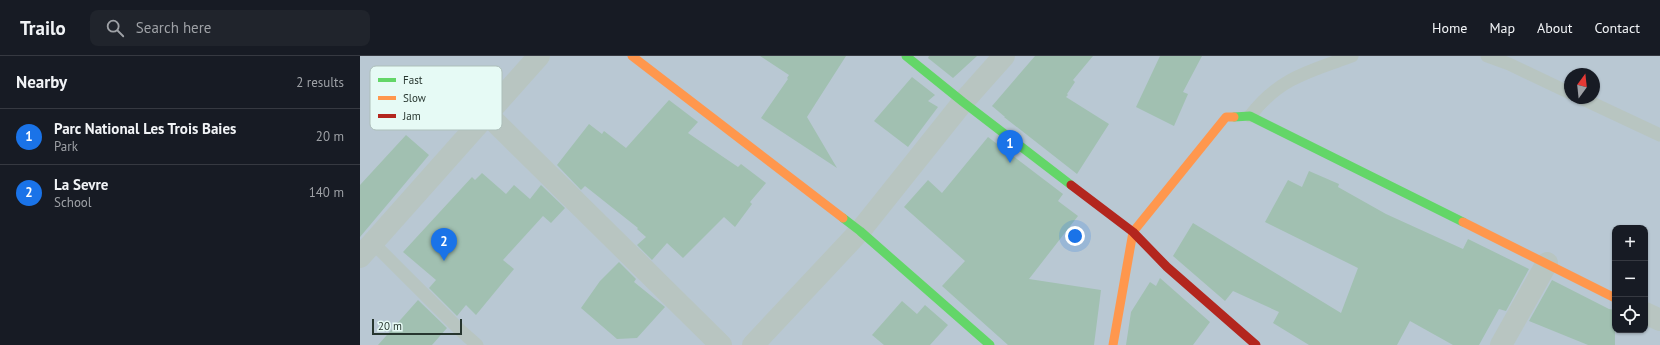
<!DOCTYPE html>
<html lang="en">
<head>
<meta charset="utf-8">
<style>
  body { margin:0; font-family:"PT Sans",sans-serif; background:#20242c; color:#f1f3f6 }
  .controls { position:absolute; right:12px; bottom:12px; display:grid; overflow:hidden; border-radius:8px; box-shadow:0 1px 3px #0004 }
  .controls button { width:36px; height:36px; display:grid; place-items:center; padding:0; border:0; border-bottom:1px solid #363941; background:#171b24; color:#f1f3f6; font:20px sans-serif }
  .compass { position:absolute; left:1204px; top:12px; width:36px; height:36px; border-radius:50%; background:#171b24; box-shadow:0 1px 3px #0004; rotate:15deg }
  .scale { position:absolute; left:12px; bottom:10px; width:90px; box-sizing:border-box; padding-left:4px; border:2px solid #27362f; border-top:0; font-size:11px; line-height:14px; white-space:nowrap; color:#27362f; -webkit-text-stroke:3px #e6faf5; paint-order:stroke }
  .you { position:absolute; left:715px; top:180px; width:14px; height:14px; margin:-10px; border:3px solid #fff; border-radius:50%; background:#1a73e8; box-shadow:0 0 0 6px #1a73e833 }
  .badge { display:grid; place-items:center; width:26px; height:26px; border-radius:50%; background:#1a73e8; color:#fff; font-size:13px; font-weight:700 }
  .pin { position:absolute; translate:-50% -33px; filter:drop-shadow(0 1px 2px #0008) }
  .pin::after { content:''; position:absolute; top:21px; width:14px; height:12px; background:inherit; clip-path:polygon(0 0,100% 0,50% 100%) }
  .list { margin:0; padding:0; list-style:none }
  h2 { display:flex; justify-content:space-between; align-items:center; height:52px; margin:0; padding:0 16px; font-size:17px }
  h2 small { font-size:13px; font-weight:400; color:#9ea1a6 }
  .list li { display:grid; grid-template-columns:26px 1fr auto; gap:12px; align-items:center; box-sizing:border-box; height:56px; padding:0 16px; border-top:1px solid #363941 }
  .list b { display:block; font-size:15px; white-space:nowrap }
  .list p { margin:0; font-size:13px; white-space:nowrap; color:#9ea1a6 }
  .list em { font-size:13px; font-style:normal; color:#9ea1a6 }
  .icon { flex:none; width:22px; height:22px; fill:none; stroke:currentColor; stroke-width:2; stroke-linecap:round; stroke-linejoin:round }
  .map { position:relative; flex:none; width:1300px; height:289px; overflow:hidden }
  header { display:flex; align-items:center; gap:24px; box-sizing:border-box; height:56px; padding:0 20px; background:#171b24; border-bottom:1px solid #363941 }
  header strong { font-size:19px }
  nav { display:flex; gap:22px; margin-inline-start:auto; font-size:14px }
  .search { width:280px; height:36px; background:#20242c; display:flex; align-items:center; gap:10px; box-sizing:border-box; padding:0 14px; border-radius:8px; color:#9ea1a6; font-size:15px }
  main { display:flex }
  aside { flex:1; background:#171b24 }
  .map>svg:first-child { display:block }
  .green { fill:#b9c8d3; fill-rule:evenodd }
  .building { fill:#a1c0b1 }
  .lines { fill:none; stroke-linecap:round; stroke-linejoin:round }
  .lane { stroke:#b8c5c1; stroke-width:13 }
  .street { stroke:#b8c5c1; stroke-width:22 }
  .fast { stroke:#63d668; stroke-width:9 }
  .slow { stroke:#ff974d; stroke-width:9 }
  .jam { stroke:#b3261e; stroke-width:9 }
  .key { fill:#e6faf5; stroke:#adbfba; stroke-width:1 }
  .key-label { font-size:11px; fill:#27362f }
</style>
</head>
<body>
<header>
<strong>Trailo</strong>
<div class="search"><svg class="icon" aria-label="search" viewBox="0 0 24 24"><circle cx="10" cy="10" r="6"/><path d="M15 15l6 6"/></svg>Search here</div>
<nav><a>Home</a><a>Map</a><a>About</a><a>Contact</a></nav>
</header>
<main>
<aside>
<h2>Nearby<small>2 results</small></h2>
<ul class="list">
<li><span class="badge">1</span><div><b>Parc National Les Trois Baies</b><p>Park</p></div><em>20 m</em></li>
<li><span class="badge">2</span><div><b>La Sevre</b><p>School</p></div><em>140 m</em></li>
</ul>
</aside>
<div class="map">
<svg width="1300" height="289" viewBox="0 0 1300 289">
  <rect width="100%" height="100%" fill="#e0ece9"/>
  <path class="green" d="M0 0H1300V289H0ZM1210 18H1234V42H1210ZM1255 172H1285V274H1255Z"/>
  <path class="building" d="M400 0H486L447 61 477 112 401 62 428 23 427 22 429 19Z
    M569 0H617L593 22 568 2Z
    M675 0H733L713 24 715 26 707 38 708 39 706 41 749 68 717 118 644 61H645L632 50Z
    M800 0H842L823 36 828 38 814 70 776 51Z
    M552 21 575 39 568 45 578 51 548 91 514 65Z
    M309 44 338 66 328 77 378 111 381 108 406 127 390 146 392 148 375 171 364 161 323 202 307 187 292 204 277 189 286 181 277 173 278 172 225 130 221 134 197 109 229 68 242 78 244 75 266 92Z
    M46 79 69 99 0 181V129Z
    M628 81 703 138 698 145 718 160 669 223 741 234 734 289H648L582 230 605 205 544 151 568 124 582 137Z
    M949 115 979 128 978 131 1026 158 1103 193 1108 183 1169 213 1146 255 1139 253 1119 289H1093L1050 265 1037 289H949L913 267 919 256 873 235 865 245 813 200 833 167 981 257 998 212 905 166 928 124 942 131Z
    M122 117 146 138 154 129 170 143 181 129 205 152 191 167 183 160 143 204 154 213 116 259 106 249 97 260 69 232 76 224 43 196 112 121 115 124Z
    M259 206 276 223 274 226 305 251 277 282 257 283 221 252 240 225Z
    M800 222 850 266 833 289H766L771 256 790 226 796 230Z
    M1192 224 1249 253 1255 254V289H1228L1169 265Z
    M58 244 87 272 72 289H18Z
    M542 245 557 258 565 249 588 269 570 289H524L512 279Z"/>
  <g class="lines">
    <path class="lane" d="M1127 0 1149 8 1210 37
      M1221 42 1300 79
      M890 60C919 22 950 15 992 0
      M13 187 100 274 117 289"/>
    <path class="street" d="M128 59 361 289
      M0 201 179 0
      M1285 257 1300 264
      M393 289 500 175 603 46 644 0
      M1141 289 1187 207"/>
    <path class="fast" d="M546 0 603 46 711 129
      M874 61 890 60 1103 166
      M483 162 500 175 630 289"/>
    <path class="slow" d="M272 0 483 162
      M1103 166 1255 242
      M753 289 773 176 866 61H874"/>
    <path class="jam" d="M711 129 773 176 807 211 896 289"/>
  </g>
  <rect x="10" y="10" width="132" height="64" rx="6" class="key"/>
  <rect x="18" y="22" width="18" height="4" fill="#63d668"/>
  <rect x="18" y="40" width="18" height="4" fill="#ff974d"/>
  <rect x="18" y="58" width="18" height="4" fill="#b3261e"/>
  <g class="key-label">
    <text x="43" y="28">Fast</text>
    <text x="43" y="46">Slow</text>
    <text x="43" y="64">Jam</text>
  </g>
</svg>
<div class="controls">
<button>+</button>
<button>−</button>
<button><svg class="icon" aria-label="locate" viewBox="0 0 24 24"><circle cx="12" cy="12" r="6"/><path d="M12 2v4M12 18v4M2 12h4M18 12h4"/></svg></button>
</div>
<svg class="compass" viewBox="-18 -18 36 36"><path d="M0-13l5 13h-10z" fill="#e53935"/><path d="M0 13l5-13h-10z" fill="#9ea1a6"/></svg>
<div class="scale">20 m</div>
<div class="you"></div>
<div class="pin badge" style="left:650px;top:107px">1</div>
<div class="pin badge" style="left:84px;top:205px">2</div>
</div>
</main>
</body>
</html>
